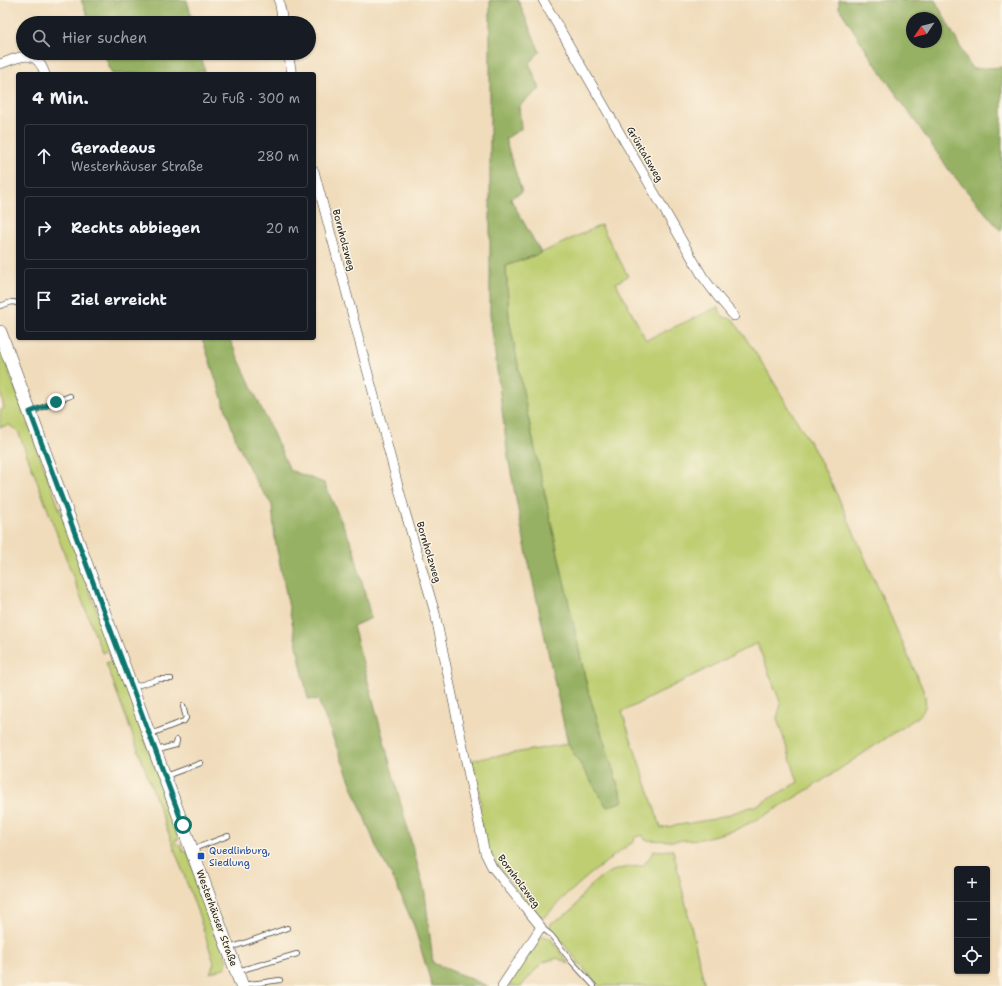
<!DOCTYPE html>
<html lang="de">
<head>
<meta charset="utf-8">
<style>
  body { margin:0; font-family:"Shantell Sans",sans-serif; background:#242831; color:#f1f3f6 }
  .controls { position:absolute; right:12px; bottom:12px; display:grid; overflow:hidden; border-radius:4px; box-shadow:0 1px 3px #0004 }
  .controls button { width:36px; height:36px; display:grid; place-items:center; padding:0; border:0; border-bottom:1px solid #363941; background:#171b24; color:#f1f3f6; font:20px sans-serif }
  .compass { position:absolute; left:906px; top:12px; width:36px; height:36px; border-radius:50%; background:#171b24; box-shadow:0 1px 3px #0004; rotate:235deg }
  .stop { position:absolute; width:12px; height:12px; margin:-9px; border:3px solid #0f766e; border-radius:50%; background:#fff }
  .stop.end { background:#0f766e; border-color:#fff; box-shadow:0 1px 4px #0008 }
  .list { margin:0; padding:0; list-style:none }
  h2 { display:flex; justify-content:space-between; align-items:center; height:52px; margin:0; padding:0 16px; font-size:17px }
  h2 small { font-size:13px; font-weight:400; color:#9ea1a6 }
  .list li { display:grid; grid-template-columns:26px 1fr auto; gap:12px; align-items:center; box-sizing:border-box; height:64px; margin:0 8px 8px; padding:0 8px; border:1px solid #363941; border-radius:4px }
  .list b { display:block; font-size:15px; white-space:nowrap }
  .list p { margin:0; font-size:13px; white-space:nowrap; color:#9ea1a6 }
  .list em { font-size:13px; font-style:normal; color:#9ea1a6 }
  .icon { flex:none; width:22px; height:22px; fill:none; stroke:currentColor; stroke-width:2; stroke-linecap:round; stroke-linejoin:round }
  .map { position:relative; flex:none; width:1002px; height:986px; overflow:hidden }
  .search { position:absolute; background:#171b24; box-shadow:0 1px 3px #0004; left:16px; top:16px; width:300px; height:44px; display:flex; align-items:center; gap:10px; box-sizing:border-box; padding:0 14px; border-radius:22px; color:#9ea1a6; font-size:15px }
  .panel { position:absolute; background:#171b24; box-shadow:0 1px 3px #0004; left:16px; top:72px; width:300px; height:268px; border-radius:4px }
  .map>svg:first-child { display:block }
  .green { fill:#bece71; stroke:#6d7546; fill-rule:evenodd }
  .forest { fill:#96b163; stroke:#596640; fill-rule:evenodd }
  .lines { fill:none; stroke-linecap:round; stroke-linejoin:round }
  .lane-casing { stroke:#3c3934; stroke-width:6 }
  .street-casing { stroke:#3c3934; stroke-width:10 }
  .secondary-casing { stroke:#3c3934; stroke-width:14 }
  .lane { stroke:#fff; stroke-width:4.5 }
  .street { stroke:#fff; stroke-width:9 }
  .secondary { stroke:#fff; stroke-width:13 }
  .route { stroke:#0f766e; stroke-width:5 }
  .transit-dot { fill:#1a4fb4; stroke:#fcf5e5; stroke-width:1.5 }
  .labels { text-anchor:middle; dominant-baseline:central; stroke-width:3; stroke-linejoin:round; paint-order:stroke }
  .street-label { font-size:10px; fill:#1c1c1c; stroke:#fcf5e5 }
  .transit-label { font-size:10px; fill:#164399; stroke:#fcf5e5; text-anchor:start }
</style>
</head>
<body>
<div class="map">
<svg width="1002" height="986" viewBox="0 0 1002 986">
  <rect width="100%" height="100%" fill="#fcf5e5"/>
  <filter id="ink" filterUnits="userSpaceOnUse"><feTurbulence type="fractalNoise" baseFrequency=".025" numOctaves="2"/><feDisplacementMap in="SourceGraphic" scale="8" xChannelSelector="R" yChannelSelector="G"/><feConvolveMatrix kernelMatrix="1 2 1 2 8 2 1 2 1" color-interpolation-filters="sRGB"/></filter>
  <filter id="wash" filterUnits="userSpaceOnUse"><feTurbulence type="fractalNoise" baseFrequency=".012" numOctaves="4" result="noise"/><feDisplacementMap in="SourceGraphic" scale="16" xChannelSelector="R" yChannelSelector="G"/><feGaussianBlur stdDeviation="0.9" result="paint"/><feColorMatrix in="noise" values="0 0 0 0 0 0 0 0 0 0 0 0 0 0 0 0 0 1.4 0 .05"/><feComposite in="paint" operator="in"/></filter>
  <g filter="url(#wash)">
    <rect width="100%" height="100%" fill="#f0dcbb"/>
    <path class="green" d="M601 225 628 276 616 283 646 340 718 307 723 317 733 319 766 369 816 453 839 499 924 692C927 703 926 710 918 717L814 786 764 816 735 830 701 839 672 841 645 840 643 835 635 837 634 842 628 845 588 876 562 899 545 917 540 916 516 889 494 861 486 847 478 811 481 804 472 760 568 744 607 807 623 801 588 691 527 412 509 318 506 266 541 253ZM757 643 781 704 777 718 798 782 760 804 714 819 661 828 622 712Z
      M0 347 111 649 102 653 18 431 9 425 0 427V411L4 408 0 390Z
      M115 659 178 829 175 830 179 839 175 840 177 846 181 845 183 852 187 851 227 961 226 967 210 973 214 963 199 916 106 663Z
      M673 850 705 986H599L579 963 550 927 551 923C558 919 568 914 574 908 578 904 580 897 584 893 602 872 617 867 643 866L654 851Z
      M543 936 550 938 569 964 557 958 542 963 521 986H508L538 939Z"/>
    <path class="forest" d="M81 0H187L193 23H91Z
      M490 0H518L540 52 529 63 540 89 519 106 521 129 505 139 522 192 510 198 541 253 506 266 509 318 527 412 588 691 623 801 607 807 568 744 522 531 508 457 490 314Z
      M839 0H935L972 69 1002 67V229L1000 230 949 170 878 68 839 8ZM912 18H936V42H912Z
      M104 53H200L205 71 163 74H112Z
      M202 338H229L290 470 324 483 353 547 371 618 353 626 425 893 433 963 488 986H432L414 926 395 882 377 849 318 700 308 699 275 540 272 505 256 482 237 443Z"/>
  </g>
  <g filter="url(#ink)">
    <g class="lines">
      <defs>
        <path id="lane" d="M0 306 12 302 18 303
          M31 412 70 396
          M133 687 159 679H171
          M151 734 184 721 186 718 183 706
          M157 750 176 745 177 740
          M166 776 201 763
          M193 849 228 836
          M541 927 551 935 572 962 594 986
          M230 948 287 928
          M238 971 297 954
          M243 985 280 980"/>
        <path id="street" d="M279 0 283 23
          M543 0 703 277 718 297 734 316
          M288 53 292 74
          M0 64C20 57 36 47 45 74
          M314 171 404 508 435 613 485 853 492 867 541 927 502 986"/>
        <path id="secondary" d="M0 332 242 986"/>
      </defs>
      <use href="#lane" class="lane-casing"/>
      <use href="#street" class="street-casing"/>
      <use href="#secondary" class="secondary-casing"/>
      <use href="#lane" class="lane"/>
      <use href="#street" class="street"/>
      <use href="#secondary" class="secondary"/>
    </g>
  </g>
  <g class="lines" filter="url(#ink)">
    <path class="route" d="M56 402 30 412 183 825"/>
  </g>
  <rect class="transit-dot" x="197" y="852" width="8" height="8" rx="2"/>
  <g class="labels">
    <g class="street-label">
      <text transform="translate(645 154) rotate(60)">Grüntalsweg</text>
      <text transform="translate(344 240) rotate(75)">Bornholzweg</text>
      <text transform="translate(429 552) rotate(73)">Bornholzweg</text>
      <text transform="translate(519 881) rotate(53)">Bornholzweg</text>
      <text transform="translate(217 918) rotate(70)">Westerhäuser Straße</text>
    </g>
    <g class="transit-label">
      <text x="209" y="850">Quedlinburg,<tspan x="209" dy="12">Siedlung</tspan></text>
    </g>
  </g>
</svg>
<div class="controls">
<button>+</button>
<button>−</button>
<button><svg class="icon" aria-label="locate" viewBox="0 0 24 24"><circle cx="12" cy="12" r="6"/><path d="M12 2v4M12 18v4M2 12h4M18 12h4"/></svg></button>
</div>
<svg class="compass" viewBox="-18 -18 36 36"><path d="M0-13l5 13h-10z" fill="#e53935"/><path d="M0 13l5-13h-10z" fill="#9ea1a6"/></svg>
<div class="stop" style="left:183px;top:825px"></div>
<div class="stop end" style="left:56px;top:402px"></div>
<div class="search"><svg class="icon" aria-label="search" viewBox="0 0 24 24"><circle cx="10" cy="10" r="6"/><path d="M15 15l6 6"/></svg>Hier suchen</div>
<section class="panel">
<h2>4 Min.<small>Zu Fuß · 300 m</small></h2>
<ul class="list">
<li><svg class="icon" aria-label="ahead" viewBox="0 0 24 24"><path d="M12 20V5M6 11l6-6 6 6"/></svg><div><b>Geradeaus</b><p>Westerhäuser Straße</p></div><em>280 m</em></li>
<li><svg class="icon" aria-label="right" viewBox="0 0 24 24"><path d="M7 20v-9h11M14 6l5 5-5 5"/></svg><div><b>Rechts abbiegen</b></div><em>20 m</em></li>
<li><svg class="icon" aria-label="arrive" viewBox="0 0 24 24"><path d="M6 21V4h12l-3 4 3 4H6"/></svg><div><b>Ziel erreicht</b></div></li>
</ul>
</section>
</div>
</body>
</html>
